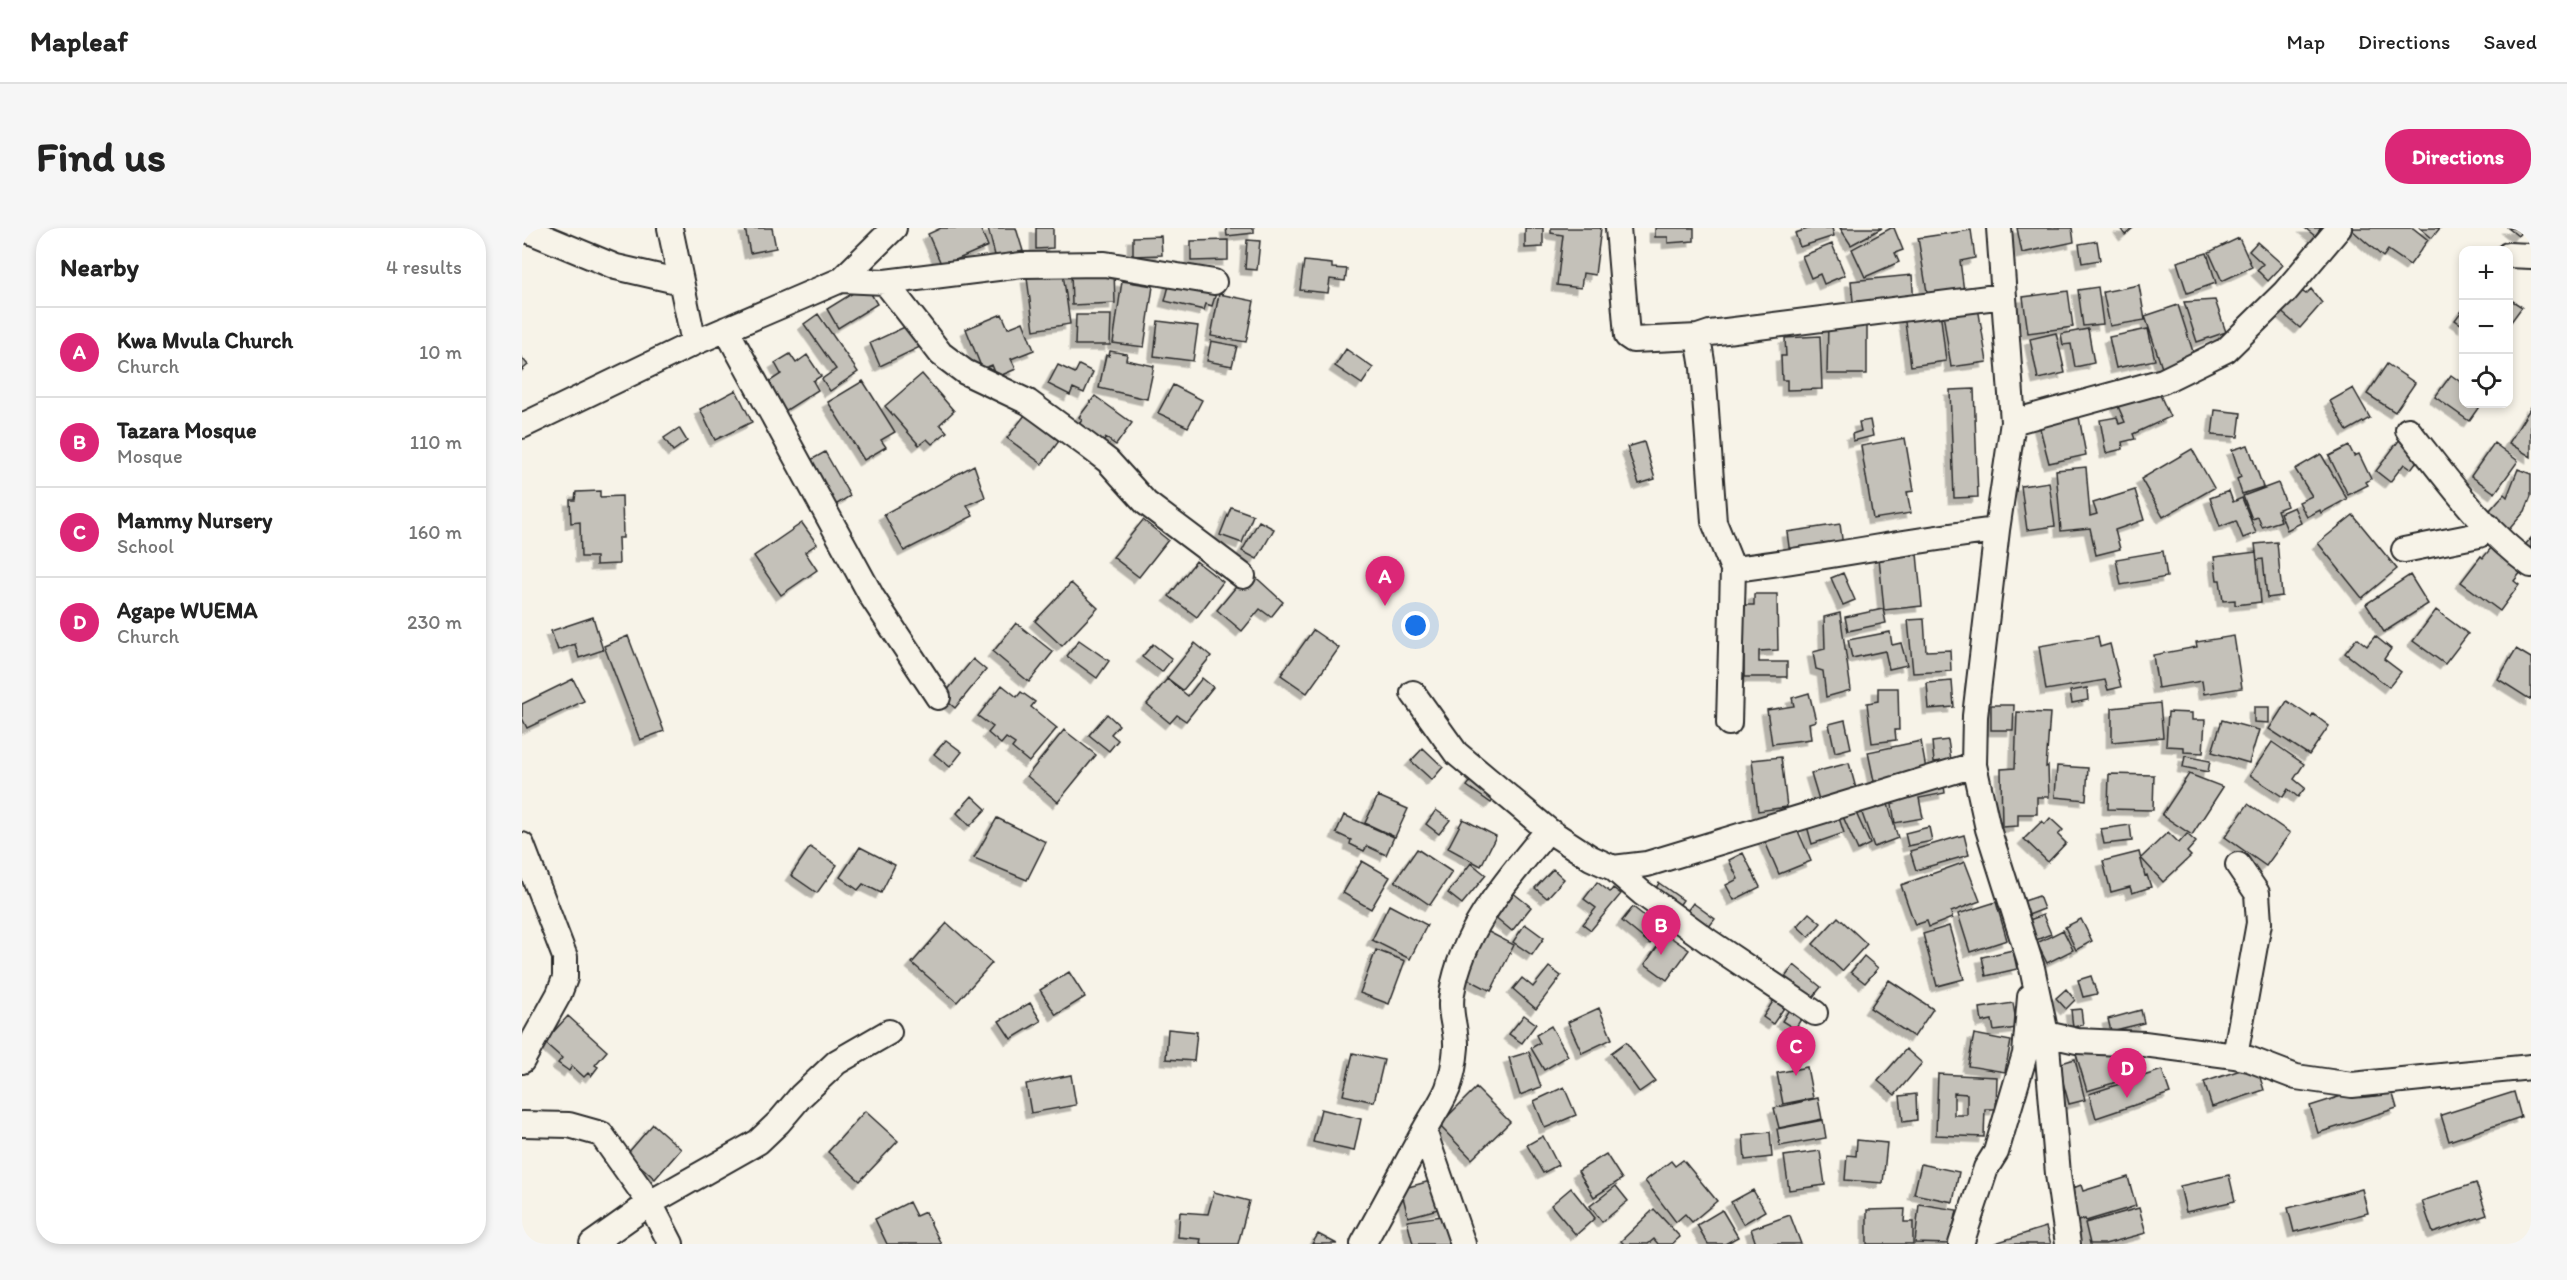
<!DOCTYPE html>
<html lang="en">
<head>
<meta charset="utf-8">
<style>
  body { margin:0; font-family:Itim,sans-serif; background:#f6f6f6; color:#222 }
  .controls { position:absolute; right:18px; top:18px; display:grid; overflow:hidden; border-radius:12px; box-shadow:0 3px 9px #0003 }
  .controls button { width:54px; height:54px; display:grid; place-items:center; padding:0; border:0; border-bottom:2px solid #e0e0e0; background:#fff; color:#222; font:30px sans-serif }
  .you { position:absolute; left:894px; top:398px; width:21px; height:21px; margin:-15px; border:4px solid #fff; border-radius:50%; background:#1a73e8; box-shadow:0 0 0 9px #1a73e833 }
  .badge { display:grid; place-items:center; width:39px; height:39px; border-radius:50%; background:#db2777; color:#fff; font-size:20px; font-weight:700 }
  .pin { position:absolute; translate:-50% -50px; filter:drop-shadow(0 2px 3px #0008) }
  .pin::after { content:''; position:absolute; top:32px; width:21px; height:18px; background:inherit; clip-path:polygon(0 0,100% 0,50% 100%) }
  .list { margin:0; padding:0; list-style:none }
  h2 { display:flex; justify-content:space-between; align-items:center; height:78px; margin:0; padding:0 24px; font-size:26px }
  h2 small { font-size:20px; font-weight:400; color:#767676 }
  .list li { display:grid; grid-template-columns:39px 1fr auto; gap:18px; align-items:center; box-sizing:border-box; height:90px; padding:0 24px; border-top:2px solid #e0e0e0 }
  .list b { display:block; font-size:22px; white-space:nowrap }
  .list p { margin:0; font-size:20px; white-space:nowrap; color:#767676 }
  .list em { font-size:20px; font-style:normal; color:#767676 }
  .icon { flex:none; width:33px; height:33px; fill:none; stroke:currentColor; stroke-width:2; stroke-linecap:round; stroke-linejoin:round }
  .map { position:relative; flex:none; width:2009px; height:1016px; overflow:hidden; border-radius:24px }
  header { display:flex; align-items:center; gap:36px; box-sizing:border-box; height:84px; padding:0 30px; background:#fff; border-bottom:2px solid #e0e0e0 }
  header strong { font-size:28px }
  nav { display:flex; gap:33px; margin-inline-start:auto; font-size:21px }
  .intro { display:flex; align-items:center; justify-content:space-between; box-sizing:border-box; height:144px; padding:0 36px }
  h1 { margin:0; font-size:42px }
  .button { padding:15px 27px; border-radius:24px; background:#db2777; color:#fff; font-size:21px; font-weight:700 }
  main { display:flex; gap:36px; padding:0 36px }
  aside { flex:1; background:#fff; border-radius:24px; box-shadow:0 3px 9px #0003 }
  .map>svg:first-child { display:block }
  .building { fill:#c4c1b9; stroke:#2b2b2b; stroke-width:1.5; fill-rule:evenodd; filter:url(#shadow) }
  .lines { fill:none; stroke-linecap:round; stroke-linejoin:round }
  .minor-casing { stroke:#2b2b2b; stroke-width:28 }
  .minor { stroke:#f7f3e8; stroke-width:24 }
</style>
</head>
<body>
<header>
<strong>Mapleaf</strong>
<nav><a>Map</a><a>Directions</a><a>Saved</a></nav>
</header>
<div class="intro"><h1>Find us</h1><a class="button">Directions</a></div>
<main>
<aside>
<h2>Nearby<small>4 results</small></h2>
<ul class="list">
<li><span class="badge">A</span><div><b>Kwa Mvula Church</b><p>Church</p></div><em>10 m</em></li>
<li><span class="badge">B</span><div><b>Tazara Mosque</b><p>Mosque</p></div><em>110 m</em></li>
<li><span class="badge">C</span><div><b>Mammy Nursery</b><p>School</p></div><em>160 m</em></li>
<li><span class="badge">D</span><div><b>Agape WUEMA</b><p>Church</p></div><em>230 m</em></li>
</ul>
</aside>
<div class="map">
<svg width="2009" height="1016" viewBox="0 0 2009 1016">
  <defs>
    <filter id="shadow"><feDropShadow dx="-5.5" dy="5.5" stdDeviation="0" flood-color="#0004"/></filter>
  </defs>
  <rect width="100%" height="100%" fill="#f7f3e8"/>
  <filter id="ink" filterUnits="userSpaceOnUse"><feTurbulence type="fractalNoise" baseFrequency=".0167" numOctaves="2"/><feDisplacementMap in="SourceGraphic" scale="12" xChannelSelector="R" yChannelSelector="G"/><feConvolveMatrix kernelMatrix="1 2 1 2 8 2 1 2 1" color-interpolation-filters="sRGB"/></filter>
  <g filter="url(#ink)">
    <path class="building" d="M223 0H250L254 20 228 25Z
      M419 0H458L466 18 420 38 406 6Z
      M466 0H494L501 23 474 31Z
      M514 0H531V20L514 21Z
      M704 0H732V5L705 8Z
      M1003 0H1021V19L1003 20Z
      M1029 0H1079L1073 47 1061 45 1059 60 1035 57 1041 7 1029 5Z
      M1133 0H1172V13L1146 15V9H1133Z
      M1289 0H1310L1312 8 1278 19 1273 5Z
      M1318 0H1360L1329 17Z
      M1369 0H1372L1381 22 1373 25 1377 34 1343 49 1330 21Z
      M1495 0H1550L1552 14 1500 25Z
      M1598 0H1611L1603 7Z
      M1783 0H1799L1793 8Z
      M1832 0H1891L1906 12 1888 37 1866 22 1861 29 1830 2Z
      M1898 0H1918L1910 10Z
      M1986 0H2002L1996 8Z
      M1449 2 1453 30 1438 33 1443 71 1407 76 1396 10Z
      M639 8 640 27 611 28V9Z
      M1717 10 1730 39 1700 53 1687 24Z
      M706 12V32L669 33V13Z
      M725 12 738 13 735 42 723 41Z
      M1575 13 1578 32 1560 35 1557 16Z
      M1735 14 1761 37 1746 53 1735 42 1741 36 1727 23Z
      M1310 16 1323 47 1302 56 1298 46 1289 50 1280 28Z
      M1685 25 1694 55 1665 65 1655 34Z
      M782 33 810 36V40L825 41 823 53 808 51 806 65 778 62Z
      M592 41 593 75 550 77 549 43Z
      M541 45 548 96 512 102 505 50Z
      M1390 47 1392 77 1332 83 1329 53Z
      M649 50 695 62 690 78 684 76 682 82 643 73Z
      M600 53 631 58 622 119 591 115Z
      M344 57 355 76 316 100 305 81Z
      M1617 57 1623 92 1588 98 1581 64Z
      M1576 59 1581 96 1561 98 1556 62Z
      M1775 60 1784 66 1789 61 1800 75 1778 100 1756 81Z
      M1546 63 1551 99 1506 105 1501 69Z
      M697 66 732 73 724 114 689 108Z
      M1986 70 2000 79 1986 98Z
      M1693 72 1704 104 1675 114 1662 74Z
      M1455 73 1465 134 1429 139 1420 78Z
      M1656 77 1673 130 1640 140 1623 88Z
      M1942 80V98L1933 92Z
      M1418 82 1424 133 1389 138 1382 87Z
      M296 86 336 144 308 163 300 151 314 141 282 96Z
      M480 86 486 100 501 94 512 122 489 131 494 141 475 149 470 137 460 141 444 101Z
      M554 87H589L588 117H553Z
      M636 93 676 98 671 133 632 128Z
      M1306 94H1345V146H1305Z
      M387 97 398 119 358 138 348 115Z
      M1566 101 1572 135 1553 139 1549 116 1541 117 1539 106Z
      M1626 101 1633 132 1594 140 1587 109Z
      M1534 105 1543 145 1516 151 1508 111Z
      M1298 108 1300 161 1265 162V152H1260L1259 128H1264L1263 110Z
      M689 113 715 118 710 138 685 133Z
      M824 121 851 140 840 156 813 138Z
      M588 123 605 126 604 132 632 138 625 171 577 160 584 127 587 128Z
      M268 126 274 135 285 127 299 148 291 153 296 162 260 185 242 157 259 146 253 135Z
      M0 130 6 137 0 142Z
      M1865 136 1893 155 1873 184 1845 166Z
      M536 137 553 145 557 137 571 144 562 165 551 160 548 167 526 156Z
      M400 146 432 183 418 196 425 204 410 216 405 211 397 217 363 178Z
      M1929 147 1940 155 1942 152V176H1959L1947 193 1913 169Z
      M341 153 373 204 359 212 364 219 342 232 306 174Z
      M651 157 680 172 666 199 636 185Z
      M1634 158 1648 189 1611 206 1613 211 1600 214 1601 221 1584 225 1578 192 1595 189 1597 196 1603 194 1595 176Z
      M1831 160 1848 190 1825 203 1808 173Z
      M1452 161 1456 269 1432 270 1428 162Z
      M214 162 230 194 193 212 178 181Z
      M573 168 610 195 594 217 584 210 580 216 555 199 560 192 557 189Z
      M1555 178 1564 227 1527 235 1516 193Z
      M2009 179V229L1987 215Z
      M1693 182 1719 185 1716 209 1690 207Z
      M503 187 537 213 520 236 485 210Z
      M1348 192 1351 208 1331 213 1330 206 1339 203 1337 194Z
      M157 200 165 213 151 223 142 210Z
      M1383 210 1392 263 1385 264 1389 285 1351 291 1339 218Z
      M1878 211 1900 226 1889 241 1882 236 1868 254 1854 243Z
      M1122 214 1133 251 1117 256 1105 219Z
      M1972 215 1996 233 1973 265 1949 248Z
      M1726 217 1741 259 1720 266 1715 251 1719 249 1710 222Z
      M1827 218 1832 228 1837 226 1849 251 1844 254 1846 257 1826 267 1807 228Z
      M1670 221 1692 260 1641 289 1619 251Z
      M303 224 328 268 312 278 287 233Z
      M1799 226 1825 271 1799 285 1798 282 1785 289 1777 274 1790 268 1773 241Z
      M452 237 463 269 445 277 451 288 382 323 362 286Z
      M1564 239 1568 288 1575 286 1571 275 1613 262 1622 292 1593 302 1598 321 1574 327 1568 300 1539 303 1534 242Z
      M1996 241 2009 246V268L2003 283 1983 306 1962 289 1982 266 1985 269Z
      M1527 254 1533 298 1505 302 1499 258Z
      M1756 255 1765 278 1755 282 1759 293 1740 299 1736 289 1730 291 1721 268Z
      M78 263V269L100 268 101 310H96L97 336 74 337V329H59L58 294 49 295 48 272H53L54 264Z
      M1707 263 1711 274 1720 270 1734 305 1721 310 1714 293 1698 299 1688 270Z
      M709 279 731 287 720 315 698 307Z
      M1772 279 1779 295 1765 302 1758 285Z
      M1831 287 1875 341 1840 370 1796 315Z
      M621 292 646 312 617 349 591 329Z
      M737 293 752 301 735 331 720 323Z
      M280 295 295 316 283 324 295 342 259 367 232 328Z
      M1318 296 1321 318 1268 326 1265 304Z
      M2009 310V322L2003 317Z
      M1755 314 1760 368 1745 370 1741 331 1735 332 1733 316Z
      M1969 320 1999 344 1992 353 1997 357 1978 383 1939 354 1959 328 1961 330Z
      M1641 323 1645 349 1599 357 1594 331Z
      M1734 324 1739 374 1713 377V372L1701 373 1698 352H1695L1692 329Z
      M1395 326 1400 378 1362 382 1357 330Z
      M674 333 701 354 675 389 647 368Z
      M727 343 761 374 749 389 738 381 720 403 695 382Z
      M1321 345 1333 372 1321 377 1309 350Z
      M1888 347 1906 376 1862 404 1844 376Z
      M549 355 576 380 540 418 513 393Z
      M1232 366H1255L1256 422 1237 423V434H1265V449H1222V423H1215V377H1232Z
      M1361 381 1364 395 1326 403 1323 389Z
      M1914 382 1946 406 1923 436 1891 413Z
      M1318 385 1329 462 1304 469 1301 443 1294 441 1291 424 1303 421 1302 389Z
      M71 389 81 422 57 430 53 416 36 422 29 403Z
      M1402 391 1404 423 1428 422 1429 443 1391 445 1386 392Z
      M494 395 531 424 507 454 471 424Z
      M791 402 817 420 785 465 759 447Z
      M1368 404 1370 417 1379 415 1385 437 1367 441 1363 423 1330 430 1326 412Z
      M106 408 142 503 118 512 82 418Z
      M1576 408 1578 419 1588 416 1599 459 1586 462 1583 452 1524 462 1517 418Z
      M1712 408 1720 460 1682 466 1680 453 1636 460 1631 427 1675 419 1674 414Z
      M1853 408 1869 421 1862 431 1879 444 1867 459 1823 425 1835 410 1845 418Z
      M557 412 587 433 575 450 545 428Z
      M673 415 689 428 661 462 645 450Z
      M631 416 650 431 640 444 620 429Z
      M1994 421 2009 430V472L1976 451Z
      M451 431 464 442 433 480 420 469Z
      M680 450 691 459 664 493 655 487 648 495 625 476 645 451 666 468Z
      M51 451 62 473 5 500 0 490V476Z
      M1430 453 1432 479 1407 481 1405 455Z
      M480 457 495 469 499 464 513 474 509 479 535 500 507 534 490 520 493 516 484 510 479 516 466 505 471 499 456 488Z
      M1356 460H1376L1377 502H1373L1374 512 1350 515 1345 475 1356 473Z
      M1565 460 1566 472 1550 475 1548 463Z
      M1287 465 1294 493 1287 495 1289 511 1250 516 1245 482 1272 478 1270 470Z
      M1765 473 1789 489 1791 486 1807 498 1787 527 1747 501Z
      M1638 475 1641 509 1590 514V480Z
      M1469 477H1492L1491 502H1469Z
      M1732 479H1747V495L1732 494Z
      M1495 484 1528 485 1524 539 1526 538 1527 569H1515V586H1496V598L1480 599 1479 541 1493 540Z
      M1646 484 1670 485V492H1683L1681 525 1662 524V519L1644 518Z
      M585 486 597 497 589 506 596 512 587 523 567 507Z
      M1323 492 1329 520 1313 524 1307 496Z
      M1700 492 1737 502 1727 535 1690 524Z
      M542 502 574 527 536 574 505 548Z
      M424 512 440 524 428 539 412 526Z
      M1426 512 1429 532 1412 534 1410 514Z
      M1399 513 1405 547 1353 558 1346 524Z
      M1750 514 1782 536 1772 551 1783 560 1776 569 1766 561 1761 569 1728 547Z
      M901 520 921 539 910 552 889 533Z
      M1663 528 1688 533 1686 544 1661 539Z
      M1259 529 1265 579 1236 583 1230 532Z
      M1327 535 1335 564 1298 575 1289 545Z
      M1535 538 1566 540 1564 572 1533 569Z
      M954 546 978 564 969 575 945 558Z
      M1587 546 1632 547 1631 582 1586 581Z
      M1667 546 1701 559 1670 607 1640 587Z
      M1421 551 1423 565 1397 570 1401 590 1373 595 1368 564Z
      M1363 566 1376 610 1352 619 1336 574Z
      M450 568 464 581 448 598 435 585Z
      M856 568 886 581 873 609 843 595Z
      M1330 576 1348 616 1336 622 1318 582Z
      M1726 576 1768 605 1744 638 1703 609Z
      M1314 581 1322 605 1290 616 1283 591Z
      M914 582 928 592 917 606 904 596Z
      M822 587 872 609 864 627 845 618 842 623 828 616 829 612 814 605Z
      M475 590 524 614 505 652 452 630Z
      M1528 590 1541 602 1536 607 1544 615 1526 634 1502 611 1520 593 1523 596Z
      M941 591 974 608 959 638 926 620Z
      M1273 596 1289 633 1257 646 1241 609Z
      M1608 597 1610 613 1582 616 1579 601Z
      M1407 599 1410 613 1386 618 1383 605Z
      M1646 604 1657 615 1665 606 1674 614 1665 624 1669 628 1641 654 1619 630Z
      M1442 607 1447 627 1394 642 1388 623Z
      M288 619 315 637 295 665 269 647Z
      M338 619 373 637 359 665 341 656 336 662 318 649Z
      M895 621 930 644 908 677 873 653Z
      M1617 624 1623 648 1625 647 1629 659 1610 665 1608 659 1589 664 1581 633Z
      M1221 625 1238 659 1212 672 1204 657 1216 651 1207 632Z
      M840 633 868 649 849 681 821 665Z
      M1443 634 1458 673 1429 684 1430 690 1407 699 1405 693 1393 697 1379 657Z
      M949 635 964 647 940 676 926 665Z
      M1031 641 1042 651 1025 670 1013 660Z
      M1075 654 1088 664 1091 660 1099 666 1069 702 1061 696 1074 680 1062 671Z
      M1137 655 1161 672 1152 685 1129 668Z
      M985 660 1009 679 990 703 966 683Z
      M1517 668 1522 681 1504 688 1499 674Z
      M1474 674 1485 712 1448 724 1436 686Z
      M1171 675 1193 691 1183 704 1162 687Z
      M867 677 905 697 888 731 850 712Z
      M1111 679 1139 701 1128 716 1100 693Z
      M1287 685 1299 695 1287 709 1275 698Z
      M1521 687 1529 706 1514 712 1507 692Z
      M1316 689 1345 716 1320 743 1291 716Z
      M1559 691 1570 713 1554 722 1543 699Z
      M425 695 470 735 435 774 390 735Z
      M1003 696 1022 710 1010 727 991 714Z
      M1427 698 1442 751 1415 758 1401 706Z
      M959 700 992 717 969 763 936 746Z
      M1541 702 1551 722 1525 735 1515 715Z
      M1144 706 1167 722 1145 752 1123 736Z
      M854 722 883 733 867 776 838 765Z
      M1491 722 1495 741 1464 748 1460 729Z
      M1342 728 1356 740 1343 755 1329 744Z
      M1272 737 1299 759 1287 774 1261 752Z
      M1027 739 1039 748 1014 781 991 761 1000 750 1011 759Z
      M547 744 563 769 534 787 518 762Z
      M1569 748 1575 766 1561 769 1556 752Z
      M1367 752 1411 781 1392 809 1348 780Z
      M1544 761 1553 772 1544 781 1534 770Z
      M1255 767 1266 774 1251 796 1241 789Z
      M508 775 519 793 489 811 477 793Z
      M1271 775 1284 783 1273 801 1260 793Z
      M1491 775 1495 800 1472 803 1470 792 1460 794 1458 780Z
      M1077 780 1090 811 1060 825 1046 794Z
      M1559 781 1561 797 1551 799 1549 782Z
      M1619 782 1622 795 1589 803 1586 791Z
      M1002 787 1014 796 1000 815 987 806Z
      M46 788 85 823 73 837 76 839 69 848 66 845 62 849 50 838 47 843 36 835 40 830 22 814Z
      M1029 798 1046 828 1022 842 1009 820 1018 815 1014 807Z
      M646 801 675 804 672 833 644 831Z
      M1452 806 1489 813 1483 844 1446 838Z
      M1104 814 1133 853 1117 864 1089 825Z
      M1587 815 1598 853 1565 863 1554 826Z
      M1384 821 1400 835 1373 867 1356 853Z
      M1007 824 1019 859 998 867 987 830Z
      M831 825 862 832 852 874 821 867Z
      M1553 831 1563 872 1547 876 1536 836Z
      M1734 837 1742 862 1690 879 1682 854Z
      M1285 839 1291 870 1261 876 1255 845Z
      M1640 842 1648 865 1574 890 1567 866Z
      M1416 846 1475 849 1474 881H1463L1462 909 1414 907ZM1432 865 1445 866V887H1432Z
      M549 847 554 877 509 885 504 856Z
      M1867 853 1875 880 1796 905 1788 878Z
      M1042 859 1054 887 1023 900 1012 873Z
      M954 860 988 894 950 931 917 897Z
      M1992 864 1999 889 1927 913 1919 887Z
      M1394 866 1395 892 1381 894 1378 868Z
      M1296 870 1300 891 1257 900 1252 880Z
      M799 881 839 891 832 923 791 914Z
      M343 883 376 913 338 953 306 924Z
      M1301 892 1304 910 1258 918 1255 901Z
      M131 896 159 921 133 951 105 926Z
      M1248 904 1250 929 1223 932 1221 907Z
      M1021 908 1036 937 1021 945 1005 917Z
      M1335 912 1365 915 1361 955 1323 952 1325 927 1334 928Z
      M1298 923 1303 957 1267 962 1262 928Z
      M1084 926 1100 951 1072 969 1056 943Z
      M1161 932 1195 973 1170 994 1163 986 1154 994 1123 953 1149 933 1153 938Z
      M1399 936 1437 944 1431 974 1392 966Z
      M1707 947 1713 973 1664 984 1658 958Z
      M1606 949 1614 978 1564 993 1563 991 1556 993 1546 962 1559 957 1561 963Z
      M912 952 920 980 886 989 879 961Z
      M1954 955 1965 987 1911 1005 1900 973Z
      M1094 958 1106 973 1080 994 1068 978Z
      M1049 960 1073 990 1054 1007 1029 977Z
      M1840 961 1846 985 1772 1004 1766 980Z
      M1231 962 1243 983 1221 996 1209 974Z
      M692 964 727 973 716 1016H681L678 1015 679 1011 656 1009 658 984 686 986Z
      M387 974 394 988 403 984 419 1016H365L353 991Z
      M1397 976 1435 982 1428 1016 1393 1015Z
      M1617 980 1624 1005 1583 1016H1568L1563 995Z
      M1132 981 1158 1009 1150 1016H1136L1132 1011 1126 1016H1102L1099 1013Z
      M1383 981 1382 994H1391V1016H1345V982Z
      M1200 982 1216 1009 1203 1016H1186L1175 997Z
      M927 987 929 1016H891L885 993Z
      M1268 987 1279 1016H1234L1229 1001Z
      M1524 999 1529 1016H1473V1015Z
      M796 1006 815 1016H790Z"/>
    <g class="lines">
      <defs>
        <path id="minor" d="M0 0 94 39 159 54
          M148 0 172 115
          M1096 0 1105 108 1111 112 1176 109 1181 140 1192 294 1211 341 1207 495
          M1477 0 1491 194 1475 302 1453 488 1452 537 1466 601 1510 740 1524 806 1536 946 1546 1016
          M1986 27 2009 28
          M319 52 363 54 419 126 443 144 506 174 565 217 586 233 624 275 721 348
          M363 54 500 37 583 36 692 54
          M204 101 350 369 416 469
          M1176 109 1188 105 1482 68
          M1491 194 1641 153 1704 122 1763 64 1817 0
          M0 198 172 115 319 52 372 0
          M1886 202C1924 249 1959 301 2009 337
          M1882 322 1957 307 1966 298
          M1211 341C1299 331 1386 312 1475 302
          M891 465 934 525 1026 602 1069 630 1091 640 1120 665 1186 713 1293 785
          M0 617 43 729V750L37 766 0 833
          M1091 640 1125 636 1452 537
          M1524 806 1555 813 1622 816 1713 828 1727 831 1774 849 1830 857 2009 839
          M1713 828 1737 695 1735 665 1716 637
          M0 896 47 897 79 906 128 975 149 1016
          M902 903 941 1016
          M70 1016 128 975 236 914 257 894 279 868 315 834 367 804
          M841 1016C861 980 880 944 900 907 908 891 919 877 926 860 930 848 933 832 934 819 935 801 926 786 930 765 940 702 986 651 1026 602
          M1439 1016 1464 940 1474 924 1503 826 1508 769"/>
      </defs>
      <use href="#minor" class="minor-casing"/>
      <use href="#minor" class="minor"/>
    </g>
  </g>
</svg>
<div class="controls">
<button>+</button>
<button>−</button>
<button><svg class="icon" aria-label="locate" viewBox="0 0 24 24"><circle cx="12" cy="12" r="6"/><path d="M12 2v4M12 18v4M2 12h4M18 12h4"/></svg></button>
</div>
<div class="you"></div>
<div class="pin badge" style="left:863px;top:378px">A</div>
<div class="pin badge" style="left:1139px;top:727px">B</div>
<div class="pin badge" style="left:1274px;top:848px">C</div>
<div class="pin badge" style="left:1605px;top:870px">D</div>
</div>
</main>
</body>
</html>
